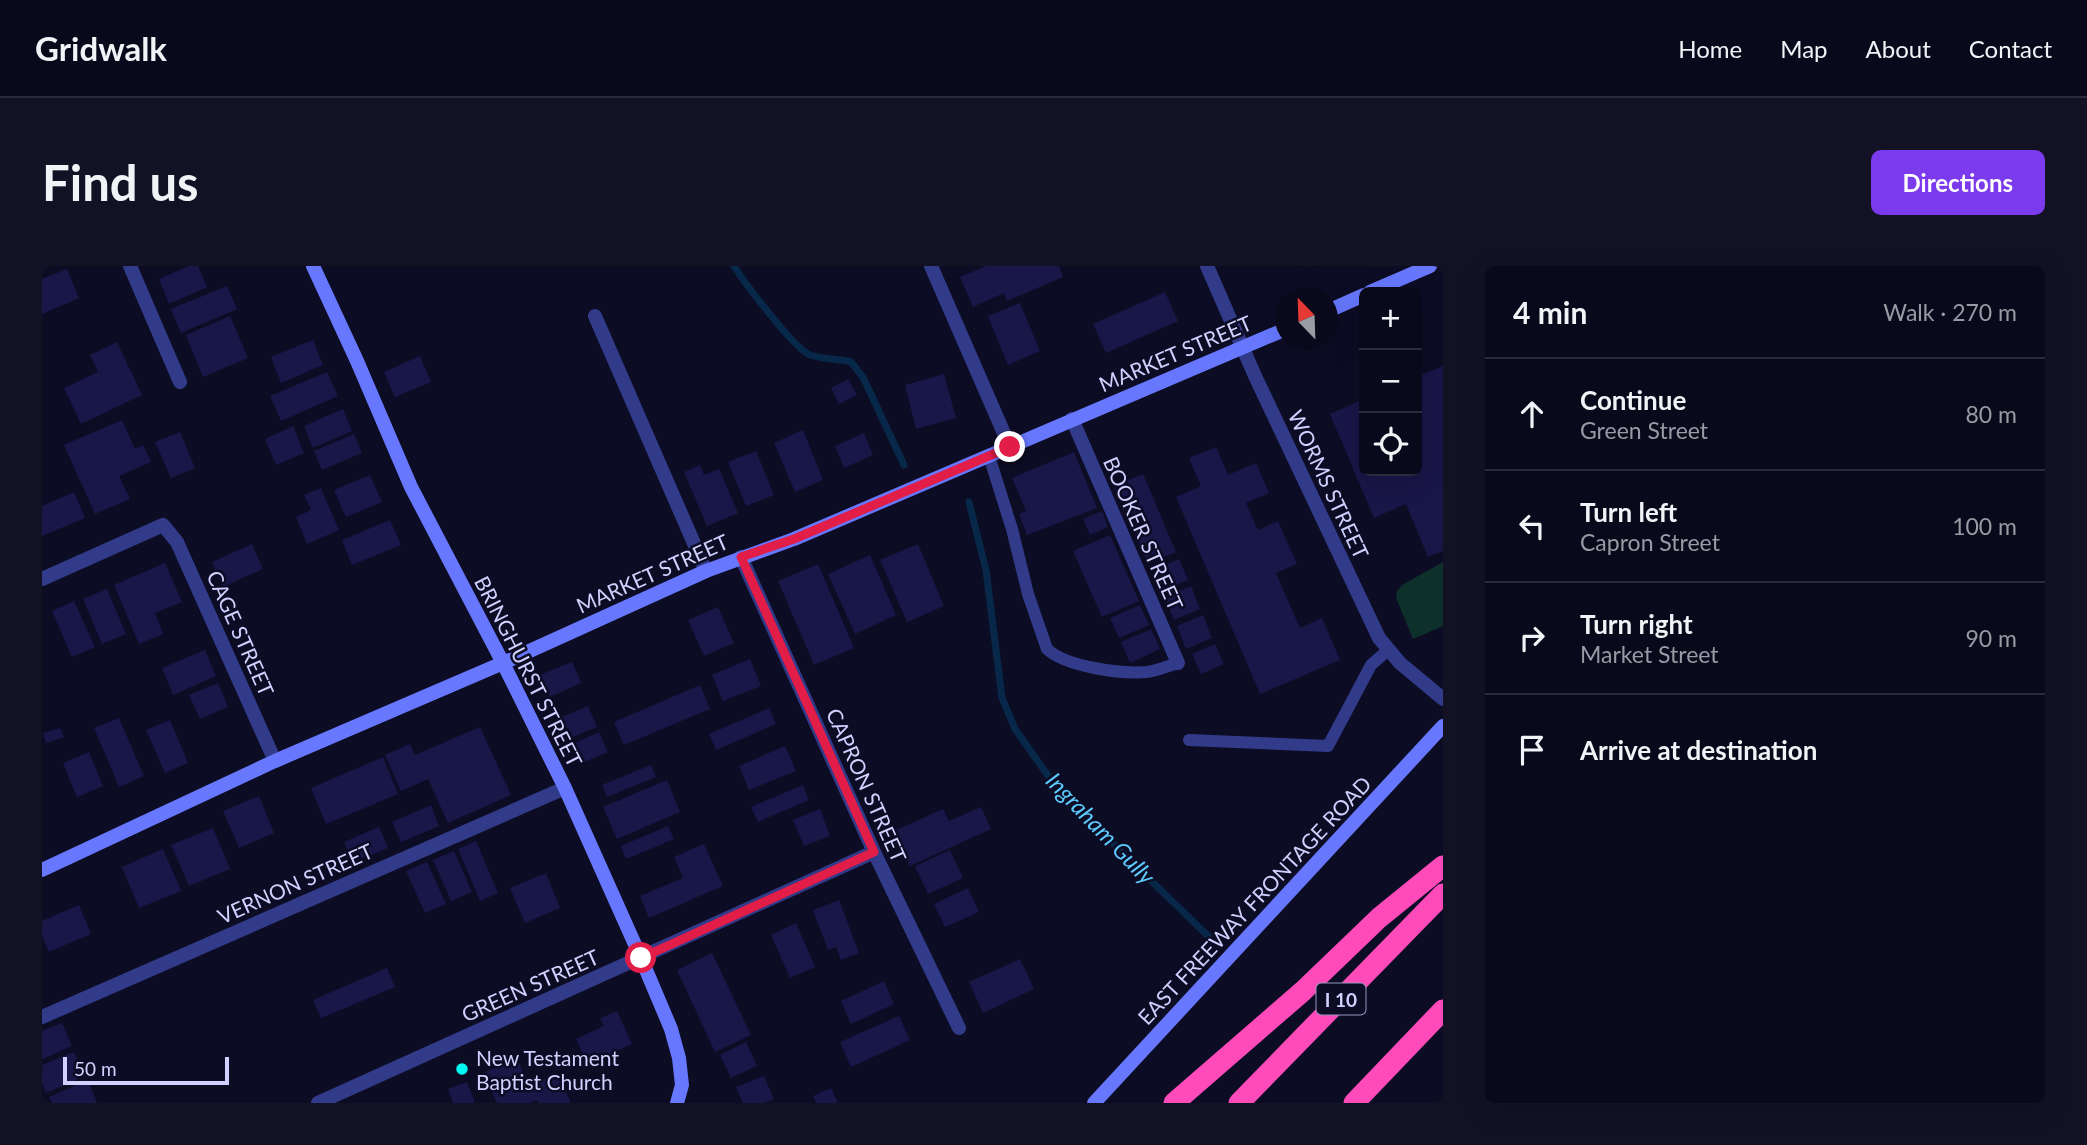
<!DOCTYPE html>
<html lang="en">
<head>
<meta charset="utf-8">
<style>
  body { margin:0; font-family:Lato,sans-serif; background:#131225; color:#f1f3f6 }
  .controls { position:absolute; right:21px; top:21px; display:grid; overflow:hidden; border-radius:10px; box-shadow:0 7px 28px #0002 }
  .controls button { width:63px; height:63px; display:grid; place-items:center; padding:0; border:0; border-bottom:2px solid #2a2a3b; background:#0a091c; color:#f1f3f6; font:35px sans-serif }
  .compass { position:absolute; left:1233px; top:21px; width:63px; height:63px; border-radius:50%; background:#0a091c; box-shadow:0 7px 28px #0002; rotate:337deg }
  .scale { position:absolute; left:21px; bottom:18px; width:166px; box-sizing:border-box; padding-left:7px; border:4px solid #d0d1ff; border-top:0; font-size:19px; line-height:24px; white-space:nowrap; color:#d0d1ff; -webkit-text-stroke:5px #0d0c25; paint-order:stroke }
  .stop { position:absolute; width:21px; height:21px; margin:-16px; border:5px solid #e11d48; border-radius:50%; background:#fff }
  .stop.end { background:#e11d48; border-color:#fff; box-shadow:0 2px 7px #0008 }
  .list { margin:0; padding:0; list-style:none }
  h2 { display:flex; justify-content:space-between; align-items:center; height:91px; margin:0; padding:0 28px; font-size:30px }
  h2 small { font-size:23px; font-weight:400; color:#999aa3 }
  .list li { display:grid; grid-template-columns:46px 1fr auto; gap:21px; align-items:center; box-sizing:border-box; height:112px; padding:0 28px; border-top:2px solid #2a2a3b }
  .list b { display:block; font-size:26px; white-space:nowrap }
  .list p { margin:0; font-size:23px; white-space:nowrap; color:#999aa3 }
  .list em { font-size:23px; font-style:normal; color:#999aa3 }
  .icon { flex:none; width:38px; height:38px; fill:none; stroke:currentColor; stroke-width:2; stroke-linecap:round; stroke-linejoin:round }
  .map { position:relative; flex:none; width:1401px; height:837px; overflow:hidden; border-radius:10px }
  header { display:flex; align-items:center; gap:42px; box-sizing:border-box; height:98px; padding:0 35px; background:#0a091c; border-bottom:2px solid #2a2a3b }
  header strong { font-size:33px }
  nav { display:flex; gap:38px; margin-inline-start:auto; font-size:24px }
  .intro { display:flex; align-items:center; justify-content:space-between; box-sizing:border-box; height:168px; padding:0 42px }
  h1 { margin:0; font-size:49px }
  .button { padding:18px 32px; border-radius:10px; background:#7c3aed; color:#fff; font-size:24px; font-weight:700 }
  main { display:flex; gap:42px; padding:0 42px }
  aside { flex:1; background:#0a091c; border-radius:10px; box-shadow:0 7px 28px #0002 }
  .map>svg:first-child { display:block }
  .green { fill:#0e302a }
  .lines { fill:none; stroke-linecap:round; stroke-linejoin:round }
  .stream { stroke:#072849; stroke-width:7 }
  .building { fill:#191648 }
  .lane { stroke:#323b89; stroke-width:12 }
  .street { stroke:#323b89; stroke-width:14 }
  .secondary { stroke:#6778ff; stroke-width:14 }
  .highway { stroke:#ff4bba; stroke-width:21 }
  .route { stroke:#e11d48; stroke-width:9 }
  .poi-dot { fill:#00fbf2; stroke:#0d0c25; stroke-width:2.5 }
  .labels { text-anchor:middle; dominant-baseline:central; stroke-width:5; stroke-linejoin:round; paint-order:stroke }
  .shield { fill:#0d0c25; stroke:#9696be; stroke-width:2 }
  .shield-label { font-size:19px; font-weight:bold; fill:#d0d1ff }
  .street-label { font-size:21px; fill:#d0d1ff; stroke:#0d0c25 }
  .poi-label { font-size:21px; fill:#d0d1ff; stroke:#0d0c25; text-anchor:start }
  .water-label { font-size:23px; font-style:italic; fill:#5ecbff; stroke:#0d0c25 }
</style>
</head>
<body>
<header>
<strong>Gridwalk</strong>
<nav><a>Home</a><a>Map</a><a>About</a><a>Contact</a></nav>
</header>
<div class="intro"><h1>Find us</h1><a class="button">Directions</a></div>
<main>
<div class="map">
<svg width="1401" height="837" viewBox="0 0 1401 837">
  <rect width="100%" height="100%" fill="#0d0c25"/>
  <path class="green" d="M1401 296V360L1371 373 1354 332 1355 325 1360 319Z"/>
  <g class="lines">
    <path class="stream" d="M692 0C703 18 750 79 766 88 775 93 798 93 809 96L821 111 862 199
      M927 236 944 304 960 432 973 463 1017 525 1167 671"/>
  </g>
  <path class="building" d="M147 0H156L165 21 127 38 117 13Z
    M944 0H1017L1021 11 965 35 962 27 931 41 918 11Z
    M25 3 37 32 0 48V13Z
    M185 20 195 43 139 67 129 43Z
    M1123 26 1136 55 1064 87 1051 58Z
    M978 37 998 85 966 99 946 50Z
    M188 50 206 92 161 111 144 69Z
    M271 74 281 99 239 117 229 91Z
    M75 76 100 129 39 158 22 122 56 106 48 89Z
    M378 90 389 116 353 131 342 106Z
    M1401 100V285L1386 291 1364 238 1332 252 1288 148 1322 133V205H1375V111Z
    M285 106 296 130 239 155 228 130Z
    M902 108 914 152 874 163 863 119Z
    M806 113 815 129 797 138 789 122Z
    M301 143 310 165 271 182 262 160Z
    M80 154 93 183 101 179 109 196 77 210 88 233 53 248 22 179Z
    M251 160 262 187 234 199 223 173Z
    M761 164 781 214 753 226 732 177Z
    M138 166 153 202 129 212 113 176Z
    M822 167 831 189 802 202 793 180Z
    M312 168 320 187 280 204 272 185Z
    M1174 181 1186 209 1214 197 1227 227 1204 237 1216 264 1236 255 1255 298 1234 307 1258 362 1280 352 1298 394 1218 428 1134 231 1159 220 1147 192Z
    M714 185 732 229 704 240 686 196Z
    M1032 186 1055 242 985 269 977 248 984 245 970 212Z
    M658 199 662 209 677 203 696 247 665 260 642 206Z
    M1101 208 1134 286 1106 298 1072 220Z
    M328 209 340 236 304 251 292 224Z
    M279 222 297 264 265 278 254 251 269 244 262 229Z
    M32 226 43 252 0 270V240Z
    M1060 245 1066 261 1048 269 1041 253Z
    M348 254 359 279 310 299 300 274Z
    M1068 269 1097 335 1060 351 1031 285Z
    M210 278 221 303 180 321 170 296Z
    M876 278 902 340 865 356 838 294Z
    M828 289 854 349 813 368 786 308Z
    M1137 293 1146 314 1120 325 1111 304Z
    M123 297 140 336 113 347 121 368 97 378 72 319Z
    M776 298 812 382 772 399 736 315Z
    M1149 320 1158 343 1132 354 1122 331Z
    M65 323 84 368 60 378 41 333Z
    M32 335 53 381 30 391 10 345Z
    M1098 339 1107 359 1077 372 1068 352Z
    M676 341 692 377 662 390 646 354Z
    M1161 349 1170 372 1144 383 1135 360Z
    M1109 363 1118 383 1088 397 1079 376Z
    M1173 378 1182 398 1159 408 1150 388Z
    M163 384 174 410 131 429 120 402Z
    M708 393 719 420 681 435 670 409Z
    M530 396 539 417 508 431 498 409Z
    M176 417 186 441 158 453 147 429Z
    M658 419 668 443 582 479 572 456Z
    M546 440 555 461 529 472 520 451Z
    M727 442 734 458 674 484 667 468Z
    M77 452 102 510 77 521 52 462Z
    M128 454 146 497 123 507 104 464Z
    M438 461 469 529 406 557 386 513 359 525 343 489 368 478 373 489Z
    M18 462 22 471 4 477 1 467Z
    M557 466 566 486 540 497 531 478Z
    M743 480 754 505 707 524 697 500Z
    M47 486 61 520 35 531 21 497Z
    M341 491 356 528 284 558 269 522Z
    M609 499 614 511 565 531 560 519Z
    M625 514 638 546 575 573 561 541Z
    M761 519 767 534 716 556 709 541Z
    M217 530 232 567 197 582 181 545Z
    M389 539 397 560 359 576 350 556Z
    M939 541 949 563 868 600 852 565 901 543 907 555Z
    M778 543 788 570 762 580 751 554Z
    M626 560 632 573 584 593 579 580Z
    M337 561 346 582 311 596 302 576Z
    M171 562 188 603 147 620 129 579Z
    M434 575 456 627 438 635 416 583Z
    M662 578 681 620 607 652 598 630 641 612 632 591Z
    M121 583 139 625 97 642 80 601Z
    M908 584 921 612 886 628 873 600Z
    M412 585 430 626 409 635 391 594Z
    M385 596 404 638 383 647 364 605Z
    M504 607 518 642 483 657 468 622Z
    M926 622 937 646 903 661 892 638Z
    M797 634 817 687 799 694 794 681 786 684 771 644Z
    M37 639 49 668 7 686 0 670V655Z
    M754 657 773 701 748 712 729 669Z
    M670 687 709 769 673 786 635 704Z
    M978 693 992 723 941 747 927 716Z
    M345 702 353 721 279 752 271 734Z
    M842 715 852 738 809 758 799 735Z
    M575 745 590 778 546 799 534 773 562 760 558 752Z
    M857 750 868 774 809 801 798 776Z
    M20 757 30 780 0 793V765Z
    M704 776 715 800 689 812 678 789Z
    M32 786 43 810 4 827 0 818V799Z
    M475 792 487 820 516 807 529 837H496L495 834 487 837H455L441 807Z
    M722 810 732 833 722 837H701L694 821Z
    M46 814 55 837H10L7 831Z
    M425 816 433 837H411L406 823Z
    M789 822 796 837H774L771 830Z"/>
  <g class="lines">
    <path class="lane" d="M947 190 970 263 986 328 1005 383C1024 401 1079 408 1105 406 1115 405 1126 400 1136 397
      M1147 474 1286 480 1329 399 1346 384"/>
    <path class="street" d="M88 0 138 116
      M889 0 968 181
      M1165 0 1213 110 1337 372 1358 397 1401 433
      M553 50 664 305
      M1030 153 1136 397
      M699 291 832 586 917 762
      M0 313 121 259 135 276 233 495
      M0 751 523 522
      M276 837 832 586"/>
    <path class="secondary" d="M271 0 315 95 369 221 461 397 523 522 599 692 629 763 637 792 640 819 635 837
      M1328 26 1388 0
      M1286 45 1322 29
      M0 604 233 495 461 397 664 305 752 273 1244 63
      M1052 837 1401 460"/>
    <path class="highway" d="M1132 837 1261 725 1337 652 1401 600
      M1197 837 1401 628
      M1312 837 1401 744"/>
  </g>
  <g class="lines">
    <path class="route" d="M599 692 832 586 699 291 752 273 968 181"/>
  </g>
  <circle class="poi-dot" cx="420" cy="803" r="7"/>
  <g class="labels">
    <rect class="shield" x="1274.5" y="717.5" width="49" height="31" rx="5"/>
    <g class="shield-label">
      <text x="1299" y="733">I 10</text>
    </g>
    <g class="street-label">
      <text transform="translate(1133 87) rotate(-23)">MARKET STREET</text>
      <text transform="translate(1287 218) rotate(65)">WORMS STREET</text>
      <text transform="translate(1102 267) rotate(66)">BOOKER STREET</text>
      <text transform="translate(610 307) rotate(-24)">MARKET STREET</text>
      <text transform="translate(199 367) rotate(66)">CAGE STREET</text>
      <text transform="translate(487 405) rotate(63)">BRINGHURST STREET</text>
      <text transform="translate(825 519) rotate(66)">CAPRON STREET</text>
      <text transform="translate(253 617) rotate(-24)">VERNON STREET</text>
      <text transform="translate(1212 634) rotate(-47)">EAST FREEWAY FRONTAGE ROAD</text>
      <text transform="translate(488 719) rotate(-24)">GREEN STREET</text>
    </g>
    <g class="poi-label">
      <text x="434" y="791">New Testament<tspan x="434" dy="24">Baptist Church</tspan></text>
    </g>
    <g class="water-label">
      <text transform="translate(1059 562) rotate(46)">Ingraham Gully</text>
    </g>
  </g>
</svg>
<div class="controls">
<button>+</button>
<button>−</button>
<button><svg class="icon" aria-label="locate" viewBox="0 0 24 24"><circle cx="12" cy="12" r="6"/><path d="M12 2v4M12 18v4M2 12h4M18 12h4"/></svg></button>
</div>
<svg class="compass" viewBox="-18 -18 36 36"><path d="M0-13l5 13h-10z" fill="#e53935"/><path d="M0 13l5-13h-10z" fill="#999aa3"/></svg>
<div class="scale">50 m</div>
<div class="stop" style="left:599px;top:692px"></div>
<div class="stop end" style="left:968px;top:181px"></div>
</div>
<aside>
<h2>4 min<small>Walk · 270 m</small></h2>
<ul class="list">
<li><svg class="icon" aria-label="ahead" viewBox="0 0 24 24"><path d="M12 20V5M6 11l6-6 6 6"/></svg><div><b>Continue</b><p>Green Street</p></div><em>80 m</em></li>
<li><svg class="icon" aria-label="left" viewBox="0 0 24 24"><path d="M17 20v-9H6M10 6l-5 5 5 5"/></svg><div><b>Turn left</b><p>Capron Street</p></div><em>100 m</em></li>
<li><svg class="icon" aria-label="right" viewBox="0 0 24 24"><path d="M7 20v-9h11M14 6l5 5-5 5"/></svg><div><b>Turn right</b><p>Market Street</p></div><em>90 m</em></li>
<li><svg class="icon" aria-label="arrive" viewBox="0 0 24 24"><path d="M6 21V4h12l-3 4 3 4H6"/></svg><div><b>Arrive at destination</b></div></li>
</ul>
</aside>
</main>
</body>
</html>
